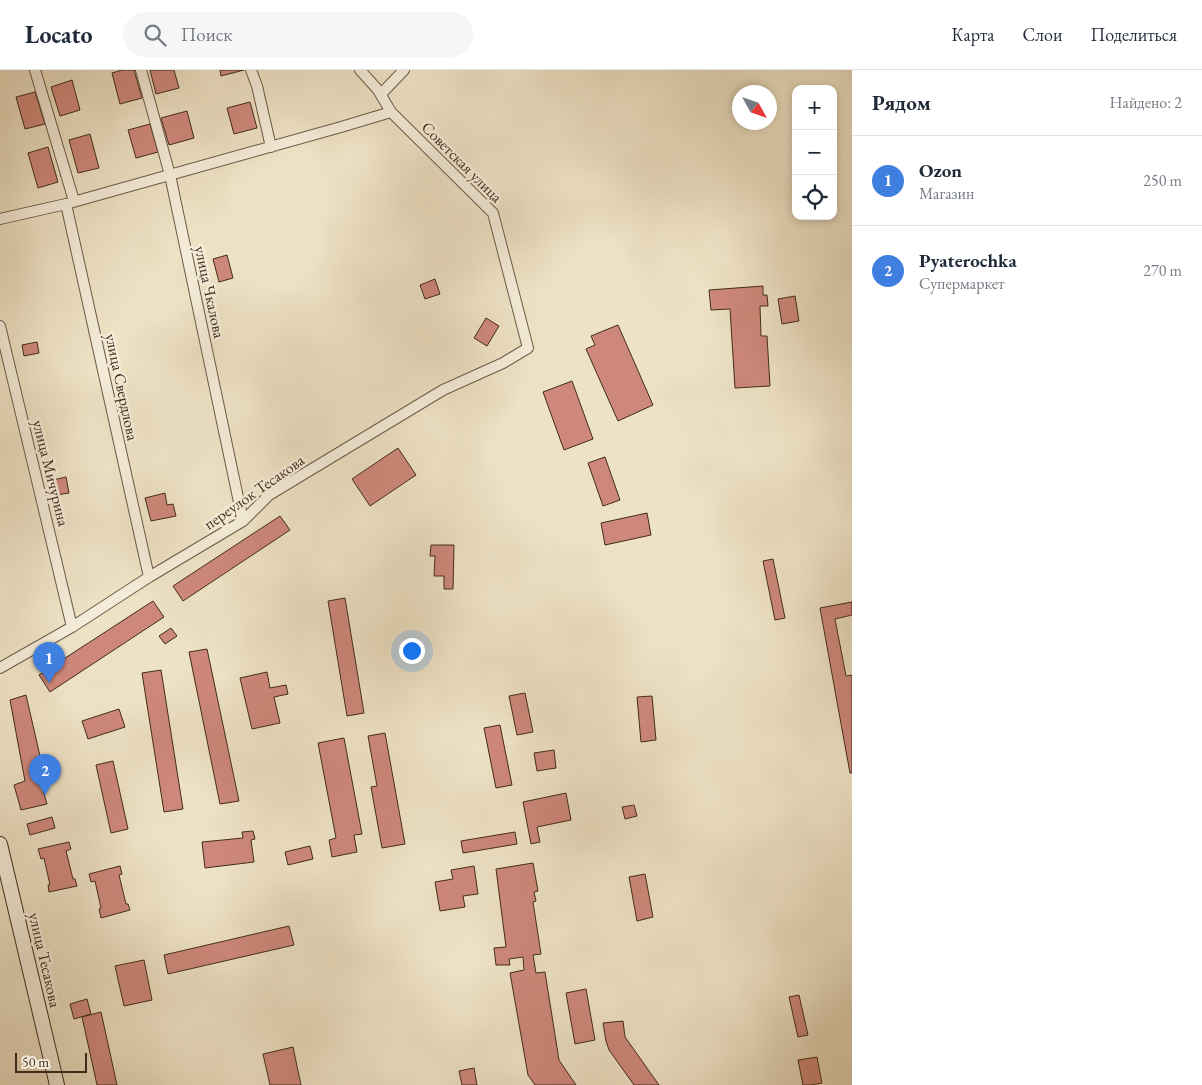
<!DOCTYPE html>
<html lang="ru">
<head>
<meta charset="utf-8">
<style>
  body { margin:0; font-family:"EB Garamond",serif; background:#f6f6f7; color:#1f2937 }
  .controls { position:absolute; right:15px; top:15px; display:grid; overflow:hidden; border-radius:10px; box-shadow:0 2px 8px #0003 }
  .controls button { width:45px; height:45px; display:grid; place-items:center; padding:0; border:0; border-bottom:1px solid #e0e1e3; background:#fff; color:#1f2937; font:25px sans-serif }
  .compass { position:absolute; left:732px; top:15px; width:45px; height:45px; border-radius:50%; background:#fff; box-shadow:0 2px 8px #0003; rotate:130deg }
  .scale { position:absolute; left:15px; bottom:12px; width:72px; box-sizing:border-box; padding-left:5px; border:2px solid #412c1b; border-top:0; font-size:14px; line-height:18px; white-space:nowrap; color:#412c1b; -webkit-text-stroke:4px #f4ecd9; paint-order:stroke }
  .you { position:absolute; left:411px; top:580px; width:18px; height:18px; margin:-12px; border:4px solid #fff; border-radius:50%; background:#1a73e8; box-shadow:0 0 0 8px #1a73e833 }
  .badge { display:grid; place-items:center; width:32px; height:32px; border-radius:50%; background:#1a73e8; color:#fff; font-size:16px; font-weight:700 }
  .pin { position:absolute; translate:-50% -41px; filter:drop-shadow(0 1px 2px #0008) }
  .pin::after { content:''; position:absolute; top:26px; width:18px; height:15px; background:inherit; clip-path:polygon(0 0,100% 0,50% 100%) }
  .list { margin:0; padding:0; list-style:none }
  h2 { display:flex; justify-content:space-between; align-items:center; height:65px; margin:0; padding:0 20px; font-size:21px }
  h2 small { font-size:16px; font-weight:400; color:#747a83 }
  .list li { display:grid; grid-template-columns:32px 1fr auto; gap:15px; align-items:center; box-sizing:border-box; height:90px; padding:0 20px; border-top:1px solid #e0e1e3 }
  .list b { display:block; font-size:19px; white-space:nowrap }
  .list p { margin:0; font-size:16px; white-space:nowrap; color:#747a83 }
  .list em { font-size:16px; font-style:normal; color:#747a83 }
  .icon { flex:none; width:28px; height:28px; fill:none; stroke:currentColor; stroke-width:2; stroke-linecap:round; stroke-linejoin:round }
  .map { position:relative; flex:none; width:852px; height:1015px; overflow:hidden }
  header { display:flex; align-items:center; gap:30px; box-sizing:border-box; height:70px; padding:0 25px; background:#fff; border-bottom:1px solid #e0e1e3 }
  header strong { font-size:24px }
  nav { display:flex; gap:28px; margin-inline-start:auto; font-size:18px }
  .search { width:350px; height:45px; background:#f6f6f7; display:flex; align-items:center; gap:12px; box-sizing:border-box; padding:0 18px; border-radius:28px; color:#747a83; font-size:19px }
  main { display:flex }
  aside { flex:1; background:#fff }
  .map>svg:first-child { display:block }
  .building { fill:#ce887b; stroke:#412c1b }
  .lines { fill:none; stroke-linecap:round; stroke-linejoin:round }
  .street-casing { stroke:#6c5a46; stroke-width:12 }
  .secondary-casing { stroke:#412c1b; stroke-width:16 }
  .street { stroke:#f4ecd9; stroke-width:10 }
  .secondary { stroke:#f4ecd9; stroke-width:14 }
  .labels { text-anchor:middle; dominant-baseline:central; stroke-width:5; stroke-linejoin:round; paint-order:stroke }
  .street-label { font-size:16px; fill:#412c1b; stroke:#f4ecd9 }
</style>
</head>
<body>
<header>
<strong>Locato</strong>
<div class="search"><svg class="icon" aria-label="search" viewBox="0 0 24 24"><circle cx="10" cy="10" r="6"/><path d="M15 15l6 6"/></svg>Поиск</div>
<nav><a>Карта</a><a>Слои</a><a>Поделиться</a></nav>
</header>
<main>
<div class="map">
<svg width="852" height="1015" viewBox="0 0 852 1015">
  <rect width="100%" height="100%" fill="#eee2c5"/>
  <filter id="stains"><feTurbulence type="fractalNoise" baseFrequency=".004" numOctaves="4"/><feColorMatrix values="0 0 0 0 .2 0 0 0 0 .09 0 0 0 0 .02 0 0 0 .5 -.17"/></filter>
  <radialGradient id="worn" r=".72"><stop offset=".6" stop-color="#630" stop-opacity="0"/><stop offset="1" stop-color="#630" stop-opacity=".3"/></radialGradient>
  <path class="building" d="M122 0H134L142 28 120 34 112 3Z
    M150 0H174L179 18 156 24Z
    M220 0H244L221 6Z
    M72 10 80 40 60 46 51 17Z
    M35 22 45 54 25 59 16 27Z
    M250 32 257 58 234 64 227 38Z
    M187 41 194 68 169 75 161 48Z
    M150 54 158 82 136 88 128 60Z
    M90 64 99 98 78 103 69 70Z
    M48 77 58 112 38 118 28 83Z
    M227 185 233 208 219 212 213 189Z
    M435 209 440 224 425 229 420 215Z
    M763 216V225H767L768 236H760L761 266H767L770 316 735 318 730 239 711 240 709 220Z
    M795 226 799 251 782 254 778 229Z
    M486 248 499 256 487 276 474 268Z
    M618 255 653 335 618 351 586 279 595 275 591 266Z
    M37 272 39 283 24 286 22 275Z
    M572 311 593 369 564 380 543 322Z
    M398 378 416 405 370 436 352 409Z
    M605 387 620 430 603 436 588 393Z
    M66 407 69 423 56 425 53 410Z
    M165 423 167 435 173 434 176 446 151 451 145 428Z
    M647 443 651 465 605 475 601 453Z
    M280 446 290 460 183 531 173 516Z
    M431 475H454L453 519H444V506H434L435 486H430Z
    M773 489 785 548 775 550 763 491Z
    M345 528 364 643 347 646 328 531Z
    M153 531 164 547 50 622 39 605Z
    M852 532V545L835 549 846 606 852 605V703H850L820 538Z
    M171 558 177 566 165 574 159 566Z
    M207 579 239 731 220 734 189 582Z
    M161 600 183 739 164 742 142 603Z
    M267 602 270 618 286 615 288 624 274 627 280 653 252 659 240 608Z
    M525 623 533 662 517 665 509 626Z
    M26 625 46 712 41 713 47 734 21 740 14 715 25 711 10 630Z
    M652 626 656 670 641 672 637 627Z
    M119 639 125 657 88 669 82 651Z
    M500 655 512 715 496 718 484 658Z
    M385 663 405 774 382 778 371 717 377 716 368 666Z
    M344 668 362 764 354 765 357 782 332 787 329 770 336 768 318 673Z
    M554 680 556 698 537 701 534 683Z
    M113 691 128 759 111 763 96 695Z
    M566 723 571 750 537 757 540 772 531 774 523 732Z
    M634 735 637 746 625 749 622 737Z
    M52 747 55 758 30 765 27 754Z
    M253 761 255 769 251 770 254 792 205 798 202 772 243 768 242 762Z
    M515 762 517 774 463 783 461 771Z
    M69 772 71 779 66 781 73 809H75L77 816 49 822 48 815H50L44 788 41 789 38 779Z
    M310 776 313 789 288 795 285 782Z
    M533 793 538 821 534 822 536 831 533 832 541 884 533 885 536 903 545 902 559 990 576 1015H535L528 1005 510 903 524 900 523 887 509 889 510 895H496L494 878 506 877 496 799Z
    M120 796 122 804 119 805 126 834H128L130 840 101 848 99 839 101 838 95 811 91 812 89 804Z
    M474 796 478 824 463 826 465 837 440 841 435 812 453 809 451 800Z
    M645 804 653 847 637 851 629 807Z
    M289 856 294 875 168 904 164 885Z
    M144 890 152 930 124 936 115 896Z
    M586 919 595 970 575 974 566 923Z
    M799 925 808 965 798 967 789 927Z
    M87 929 91 944 74 949 70 934Z
    M101 942 117 1015H97L82 947Z
    M623 951 625 967 659 1015H634L609 980 606 971 603 953Z
    M293 977 301 1015H270L263 984Z
    M817 987 822 1013 811 1015H803L798 990Z
    M474 998 477 1015H462L459 1001Z"/>
  <g class="lines">
    <defs>
      <path id="street" d="M35 0 74 131
        M141 0 170 105 243 451
        M251 0 257 16 271 77
        M381 24 404 0
        M66 134 149 507
        M0 149 66 134 341 57 391 42
        M0 256 72 557
        M0 598 72 557 149 507 243 451 269 425 443 320 503 293 528 278 493 143 391 42 378 20 360 0"/>
      <path id="secondary" d="M0 774 57 1015"/>
    </defs>
    <use href="#street" class="street-casing"/>
    <use href="#secondary" class="secondary-casing"/>
    <use href="#street" class="street"/>
    <use href="#secondary" class="secondary"/>
  </g>
  <g class="labels">
    <g class="street-label">
      <text transform="translate(462 92) rotate(45)">Советская улица</text>
      <text transform="translate(210 222) rotate(78)">улица Чкалова</text>
      <text transform="translate(122 317) rotate(78)">улица Свердлова</text>
      <text transform="translate(51 403) rotate(76)">улица Мичурина</text>
      <text transform="translate(254 422) rotate(-35)">переулок Тесакова</text>
      <text transform="translate(45 890) rotate(77)">улица Тесакова</text>
    </g>
  </g>
  <rect width="100%" height="100%" filter="url(#stains)"/>
  <rect width="100%" height="100%" fill="url(#worn)"/>
</svg>
<div class="controls">
<button>+</button>
<button>−</button>
<button><svg class="icon" aria-label="locate" viewBox="0 0 24 24"><circle cx="12" cy="12" r="6"/><path d="M12 2v4M12 18v4M2 12h4M18 12h4"/></svg></button>
</div>
<svg class="compass" viewBox="-18 -18 36 36"><path d="M0-13l5 13h-10z" fill="#e53935"/><path d="M0 13l5-13h-10z" fill="#747a83"/></svg>
<div class="scale">50 m</div>
<div class="you"></div>
<div class="pin badge" style="left:49px;top:613px;background:#3f7fe0">1</div>
<div class="pin badge" style="left:45px;top:725px;background:#3f7fe0">2</div>
</div>
<aside>
<h2>Рядом<small>Найдено: 2</small></h2>
<ul class="list">
<li><span class="badge" style="background:#3f7fe0">1</span><div><b>Ozon</b><p>Магазин</p></div><em>250 m</em></li>
<li><span class="badge" style="background:#3f7fe0">2</span><div><b>Pyaterochka</b><p>Супермаркет</p></div><em>270 m</em></li>
</ul>
</aside>
</main>
</body>
</html>
